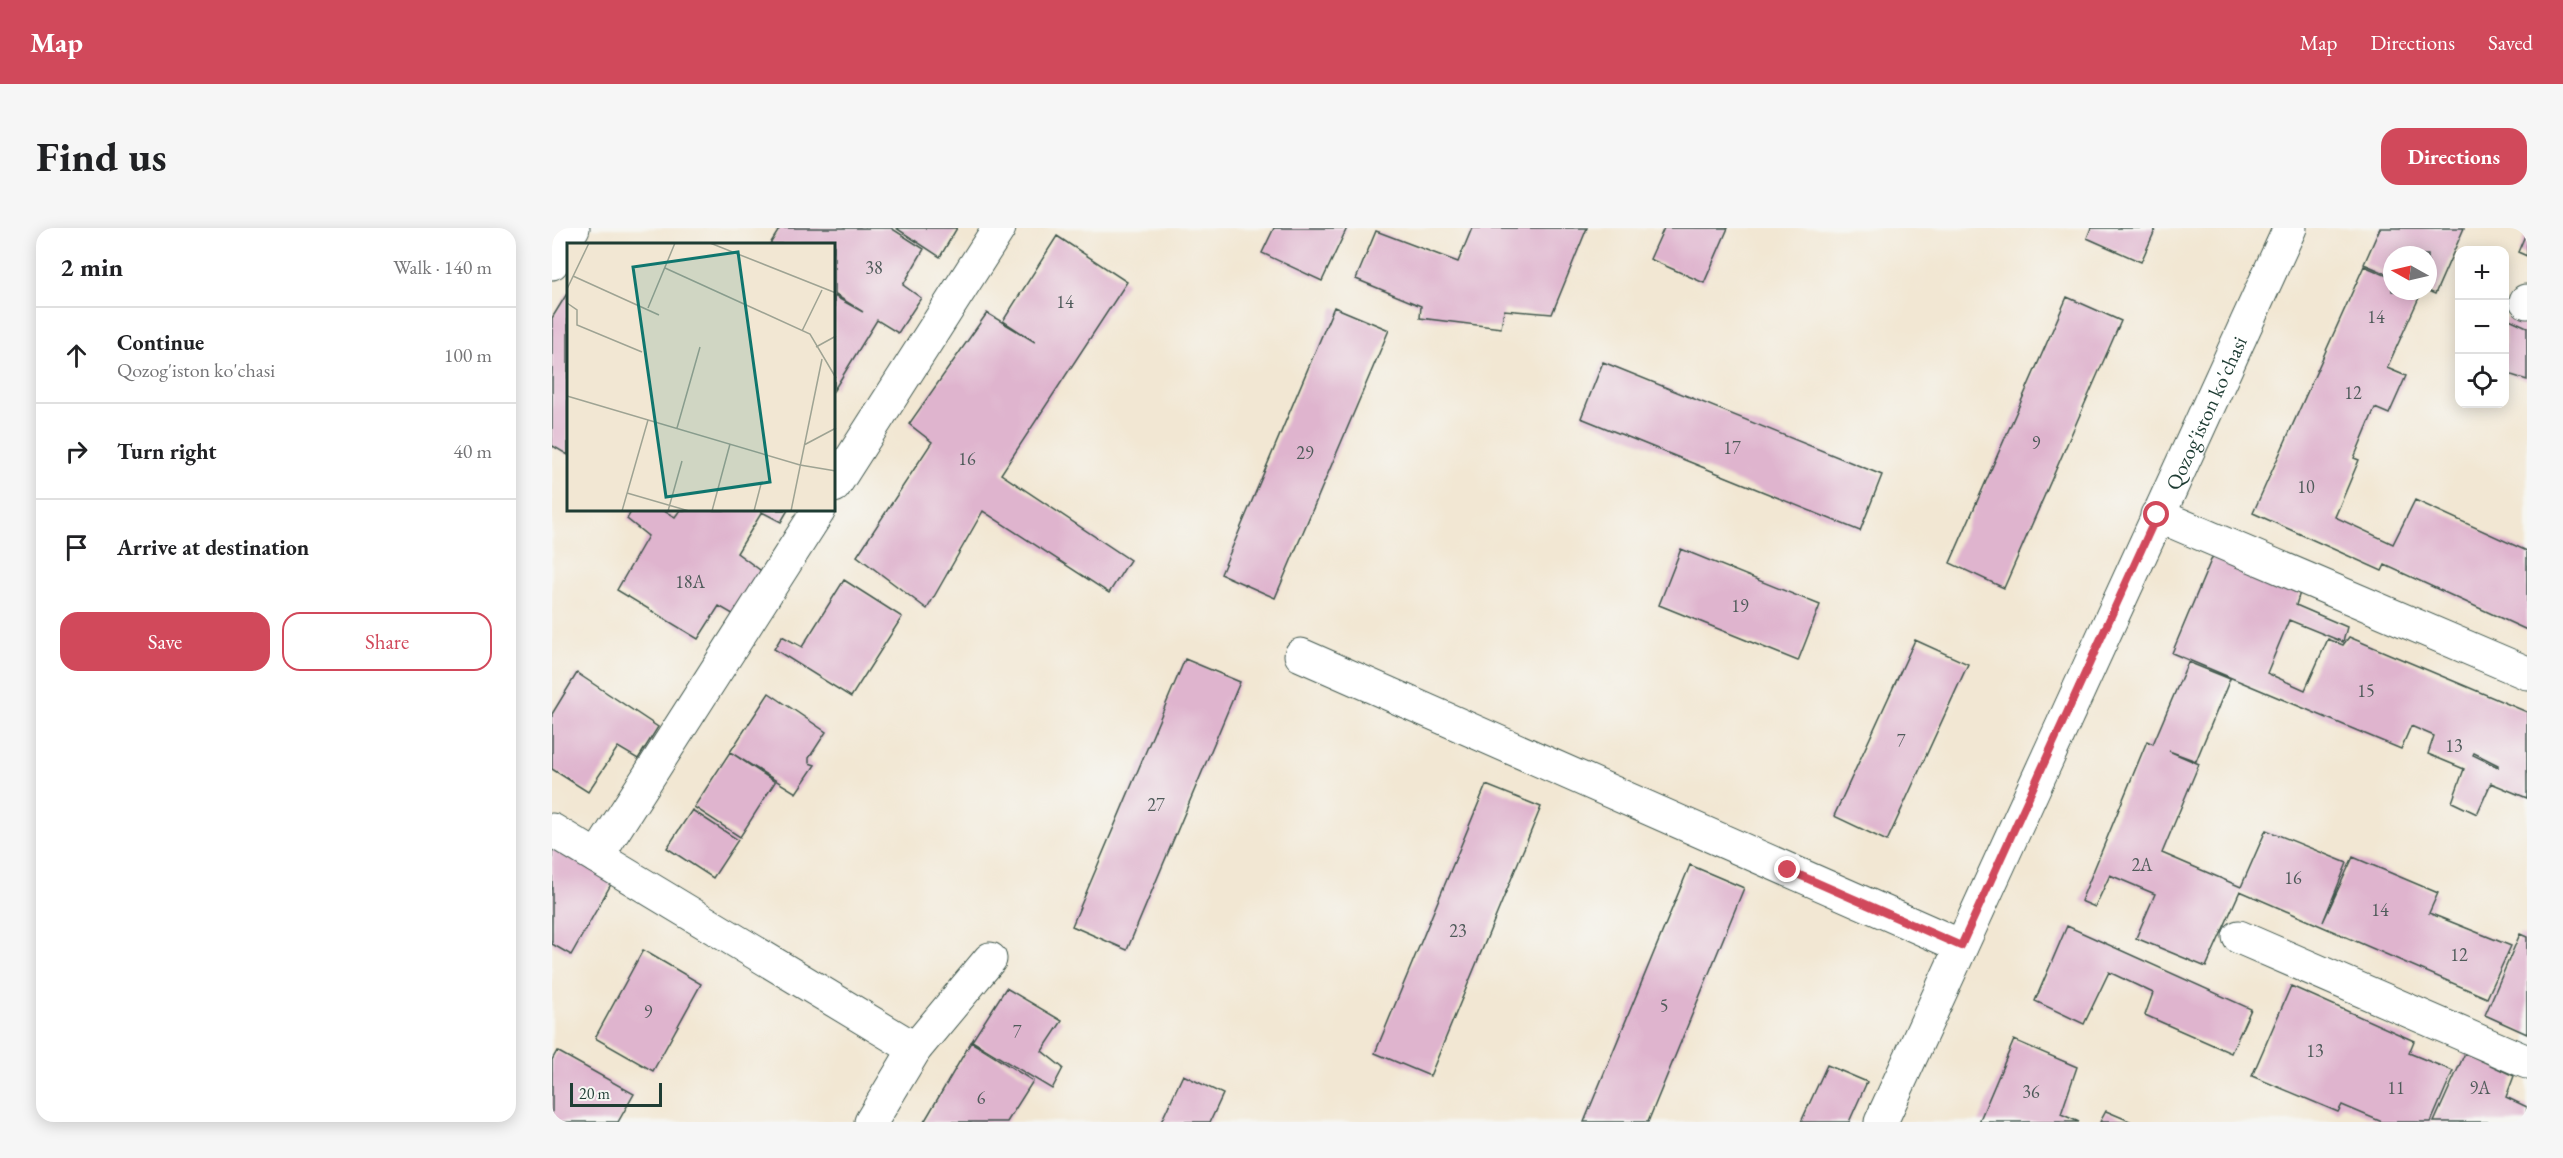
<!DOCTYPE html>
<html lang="en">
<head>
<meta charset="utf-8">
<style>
  body { margin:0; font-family:"EB Garamond",serif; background:#f6f6f6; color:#202124 }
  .controls { position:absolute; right:18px; top:18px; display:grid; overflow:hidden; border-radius:12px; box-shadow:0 3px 15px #0003 }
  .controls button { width:54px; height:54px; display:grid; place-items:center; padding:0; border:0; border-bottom:2px solid #e0e0e0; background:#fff; color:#202124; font:30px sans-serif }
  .compass { position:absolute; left:1831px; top:18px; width:54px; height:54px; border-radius:50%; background:#fff; box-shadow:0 3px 15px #0003; rotate:278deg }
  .scale { position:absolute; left:18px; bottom:15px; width:92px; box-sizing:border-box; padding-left:6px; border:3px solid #1f3d34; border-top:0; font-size:16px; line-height:21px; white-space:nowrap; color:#1f3d34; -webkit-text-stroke:4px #f6f6f2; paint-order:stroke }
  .stop { position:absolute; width:18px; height:18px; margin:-14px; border:4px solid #d1495b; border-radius:50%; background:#fff }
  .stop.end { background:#d1495b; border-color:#fff; box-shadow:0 2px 6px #0008 }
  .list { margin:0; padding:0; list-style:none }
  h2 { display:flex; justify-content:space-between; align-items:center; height:78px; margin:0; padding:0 24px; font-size:26px }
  h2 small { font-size:20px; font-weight:400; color:#757577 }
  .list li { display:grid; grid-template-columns:39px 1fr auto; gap:18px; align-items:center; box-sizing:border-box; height:96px; padding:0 24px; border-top:2px solid #e0e0e0 }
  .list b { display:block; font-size:22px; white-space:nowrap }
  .list p { margin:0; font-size:20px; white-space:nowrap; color:#757577 }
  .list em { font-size:20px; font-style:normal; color:#757577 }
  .actions { display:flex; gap:12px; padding:18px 24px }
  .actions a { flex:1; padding:14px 0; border:2px solid #d1495b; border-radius:18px; text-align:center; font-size:21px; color:#d1495b }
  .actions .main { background:#d1495b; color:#fff }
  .icon { flex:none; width:33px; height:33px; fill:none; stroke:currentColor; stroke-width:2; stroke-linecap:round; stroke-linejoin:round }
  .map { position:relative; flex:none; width:1975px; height:894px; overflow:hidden; border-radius:18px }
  header { display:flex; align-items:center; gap:36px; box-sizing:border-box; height:84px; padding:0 30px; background:#d1495b; color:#fff }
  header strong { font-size:28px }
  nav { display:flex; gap:33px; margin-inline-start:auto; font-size:21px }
  .intro { display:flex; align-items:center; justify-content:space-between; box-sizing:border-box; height:144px; padding:0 36px }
  h1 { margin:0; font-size:42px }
  .button { padding:15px 27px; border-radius:18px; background:#d1495b; color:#fff; font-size:21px; font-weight:700 }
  main { display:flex; gap:36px; padding:0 36px }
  aside { flex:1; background:#fff; border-radius:18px; box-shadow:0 3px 15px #0003 }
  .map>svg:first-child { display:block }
  .building { fill:#dfb4ce; fill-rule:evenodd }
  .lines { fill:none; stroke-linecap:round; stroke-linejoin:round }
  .minor-casing { stroke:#3f564c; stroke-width:35 }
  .minor { stroke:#fff; stroke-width:33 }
  .route { stroke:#d1495b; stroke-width:8 }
  .labels { text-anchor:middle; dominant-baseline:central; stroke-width:4.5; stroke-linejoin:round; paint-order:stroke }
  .number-label { font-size:18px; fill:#4f5b5a }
  .street-label { font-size:21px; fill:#1f3d34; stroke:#f6f6f2 }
  .inset-road { fill:none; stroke:#9ea393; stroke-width:1.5 }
  .view { fill:#0f766e; fill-opacity:0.15; stroke:#0f766e; stroke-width:3 }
  .inset-edge { fill:none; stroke:#1f3d34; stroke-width:3 }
</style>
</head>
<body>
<header>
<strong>Map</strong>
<nav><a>Map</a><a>Directions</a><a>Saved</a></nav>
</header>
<div class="intro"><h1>Find us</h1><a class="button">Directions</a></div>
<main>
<aside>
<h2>2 min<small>Walk · 140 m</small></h2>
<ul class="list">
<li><svg class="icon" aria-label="ahead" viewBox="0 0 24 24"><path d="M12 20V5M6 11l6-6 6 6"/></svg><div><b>Continue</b><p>Qozog'iston ko'chasi</p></div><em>100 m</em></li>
<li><svg class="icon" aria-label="right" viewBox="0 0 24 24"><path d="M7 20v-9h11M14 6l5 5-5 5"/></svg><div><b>Turn right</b></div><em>40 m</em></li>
<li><svg class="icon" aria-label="arrive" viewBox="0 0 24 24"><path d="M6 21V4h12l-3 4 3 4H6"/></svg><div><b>Arrive at destination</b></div></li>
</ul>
<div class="actions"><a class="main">Save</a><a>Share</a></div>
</aside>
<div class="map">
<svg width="1975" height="894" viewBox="0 0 1975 894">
  <rect width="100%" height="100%" fill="#f6f6f2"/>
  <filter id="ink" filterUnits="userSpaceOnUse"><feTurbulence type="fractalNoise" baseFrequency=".0167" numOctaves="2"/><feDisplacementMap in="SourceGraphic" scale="12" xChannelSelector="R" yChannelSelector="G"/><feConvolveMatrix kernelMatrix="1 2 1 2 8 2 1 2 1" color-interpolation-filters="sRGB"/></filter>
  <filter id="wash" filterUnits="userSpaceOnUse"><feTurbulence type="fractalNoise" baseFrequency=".008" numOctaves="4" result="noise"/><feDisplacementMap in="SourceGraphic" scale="24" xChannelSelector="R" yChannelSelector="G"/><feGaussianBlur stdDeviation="1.35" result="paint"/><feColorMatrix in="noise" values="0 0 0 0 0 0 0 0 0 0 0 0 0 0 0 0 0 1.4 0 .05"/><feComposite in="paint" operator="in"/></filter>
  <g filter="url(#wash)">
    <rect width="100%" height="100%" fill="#f2e7d3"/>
    <g id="blocks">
      <path class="building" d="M228 0H339L372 21 351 57 369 70 346 105 325 92 282 162V68L311 84 282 66V16H218Z
        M344 0H405L388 29Z
        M722 0H795L770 53 710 25Z
        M920 0H1035L1000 86 952 82 949 100 868 90 869 78 804 51 824 3 906 34Z
        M1112 0H1176L1152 55 1098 31Z
        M1539 0H1604L1589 34 1535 10Z
        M1828 0H1912L1883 66 1876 63V27H1840V48L1812 36Z
        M1975 3V28L1966 24Z
        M505 8 575 54 449 246 578 332 557 365 431 283 375 381 305 328 380 214 357 196 435 85 483 114 451 93Z
        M1812 38 1840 50V63H1870L1835 140 1854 148 1837 186 1823 180 1802 230 1807 232 1783 289 1841 316 1863 272 1975 323V402L1833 337 1830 343 1701 285Z
        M16 64V227L1 218 0 220V90Z
        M1515 69 1569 93 1452 360 1398 335Z
        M782 79 837 102 723 370 669 346Z
        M1953 89 1975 99V152L1953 145Z
        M1051 134 1330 247 1308 303 1029 190Z
        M80 282H110L123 289 128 282H236L229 294 210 284 185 325 212 345 184 388 167 378 146 411 65 362 96 308 75 291Z
        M1129 321 1268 377 1246 433 1107 377Z
        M1662 325 1749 361 1744 377 1795 399 1791 414 1737 392 1715 445 1753 462 1776 411 1791 417 1797 409 1975 484V570L1939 555 1925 586 1900 574 1912 541 1876 526 1882 508 1859 498 1849 521 1620 425ZM1922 525 1946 537V539L1921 527Z
        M292 352 350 389 299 469 222 421 230 408 250 419Z
        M1363 412 1416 436 1335 613 1282 588Z
        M633 431 688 454 575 722 520 698Z
        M1636 434 1678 451 1644 533 1617 523 1647 536 1610 625 1689 659 1714 602 1795 635 1771 694 1801 629 1886 665 1877 685 1959 718 1935 770 1688 663 1654 739 1584 710 1603 666 1558 647 1543 679 1529 673 1595 513 1601 516Z
        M25 445 106 499 86 531 66 519 36 564 0 541V486Z
        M217 465 274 504 257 530V535L263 537 244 565 178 524Z
        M178 524 223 554 188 609 142 579Z
        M934 557 989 579 878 848 823 825Z
        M140 582 186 612 161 650 115 620Z
        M0 616 62 651 19 727 0 716Z
        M1138 637 1192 660 1096 894H1032Z
        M1515 698 1699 781 1679 825 1593 787 1601 765 1557 744 1532 796 1483 773Z
        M1968 706 1975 709V806L1933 787Z
        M91 722 149 756 101 843 43 810Z
        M1739 758 1862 813 1857 825 1901 843 1879 894H1830L1790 877 1786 884 1700 848Z
        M454 760 510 793 490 823 511 840 500 861 420 813Z
        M1462 812 1525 839 1509 886 1527 894H1427Z
        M419 814 481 853 455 894H372Z
        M5 823 82 866 66 894H0V832Z
        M1913 825 1962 848 1954 869 1975 879V894H1882Z
        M1275 837 1315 854 1297 894H1249Z
        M631 847 671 866 658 894H609Z
        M1554 883 1580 894H1548Z"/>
    </g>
  </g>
  <g filter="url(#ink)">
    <use href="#blocks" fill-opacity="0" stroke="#3f564c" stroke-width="1.5"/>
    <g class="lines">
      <defs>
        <g id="minor">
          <path d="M0 35 21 0"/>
          <path d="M1974 73 1975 74"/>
          <path d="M282 258 447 0"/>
          <path d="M1605 287 1975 445"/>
          <path d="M749 427 1409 718"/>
          <path d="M0 602 363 821"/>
          <path d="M45 629 267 282"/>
          <path d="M1687 709 1975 834"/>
          <path d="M319 894 363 821 438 731"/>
          <path id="s1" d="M1329 894 1738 0"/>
        </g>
      </defs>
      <use href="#minor" class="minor-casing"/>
      <use href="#minor" class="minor"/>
    </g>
  </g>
  <g class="lines" filter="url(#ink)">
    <path class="route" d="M1236 642 1409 718 1605 287"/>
  </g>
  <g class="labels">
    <g class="number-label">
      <text x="322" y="39">38</text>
      <text x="513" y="73">14</text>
      <text x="1824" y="88">14</text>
      <text x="1801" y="164">12</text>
      <text x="1484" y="214">9</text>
      <text x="1180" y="219">17</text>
      <text x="753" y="224">29</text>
      <text x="415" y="230">16</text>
      <text x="1754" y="258">10</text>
      <text x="138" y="353">18A</text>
      <text x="1188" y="377">19</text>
      <text x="1814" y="462">15</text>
      <text x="1349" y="512">7</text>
      <text x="1902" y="517">13</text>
      <text x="604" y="576">27</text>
      <text x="1590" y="636">2A</text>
      <text x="1741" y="649">16</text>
      <text x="1828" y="681">14</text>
      <text x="906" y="702">23</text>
      <text x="1907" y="726">12</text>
      <text x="1112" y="777">5</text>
      <text x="96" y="783">9</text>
      <text x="465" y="803">7</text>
      <text x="1763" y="822">13</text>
      <text x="1844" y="859">11</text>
      <text x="1928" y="859">9A</text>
      <text x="1479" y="863">36</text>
      <text x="429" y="869">6</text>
    </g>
    <g class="street-label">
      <text stroke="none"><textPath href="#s1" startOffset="780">Qozog'iston ko'chasi</textPath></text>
    </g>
  </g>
  <g transform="translate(15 15)">
    <rect width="268" height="268" fill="#f2e7d3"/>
    <path class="inset-road" d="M143 0 269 50M98 25 243 91 269 135M6 33 92 72M0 46 22 0M0 60 10 67V82L75 109M81 65 108 0M235 88 255 47M249 104 269 93M0 153 233 222 269 228M110 185 133 104M237 202 269 185M60 250 122 268M55 268 81 177M101 268 115 218M145 268 163 201M187 268 194 241M224 268 255 116"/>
    <path class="view" d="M171 9 203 239 99 254 66 24Z"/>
    <rect width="268" height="268" class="inset-edge"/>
  </g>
</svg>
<div class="controls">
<button>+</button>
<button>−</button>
<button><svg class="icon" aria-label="locate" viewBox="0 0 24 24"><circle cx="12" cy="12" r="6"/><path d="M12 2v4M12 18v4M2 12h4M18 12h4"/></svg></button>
</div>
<svg class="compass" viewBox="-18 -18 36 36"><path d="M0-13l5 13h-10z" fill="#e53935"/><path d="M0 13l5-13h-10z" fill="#757577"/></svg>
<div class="scale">20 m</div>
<div class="stop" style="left:1605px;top:287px"></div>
<div class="stop end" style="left:1236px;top:642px"></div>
</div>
</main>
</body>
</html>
